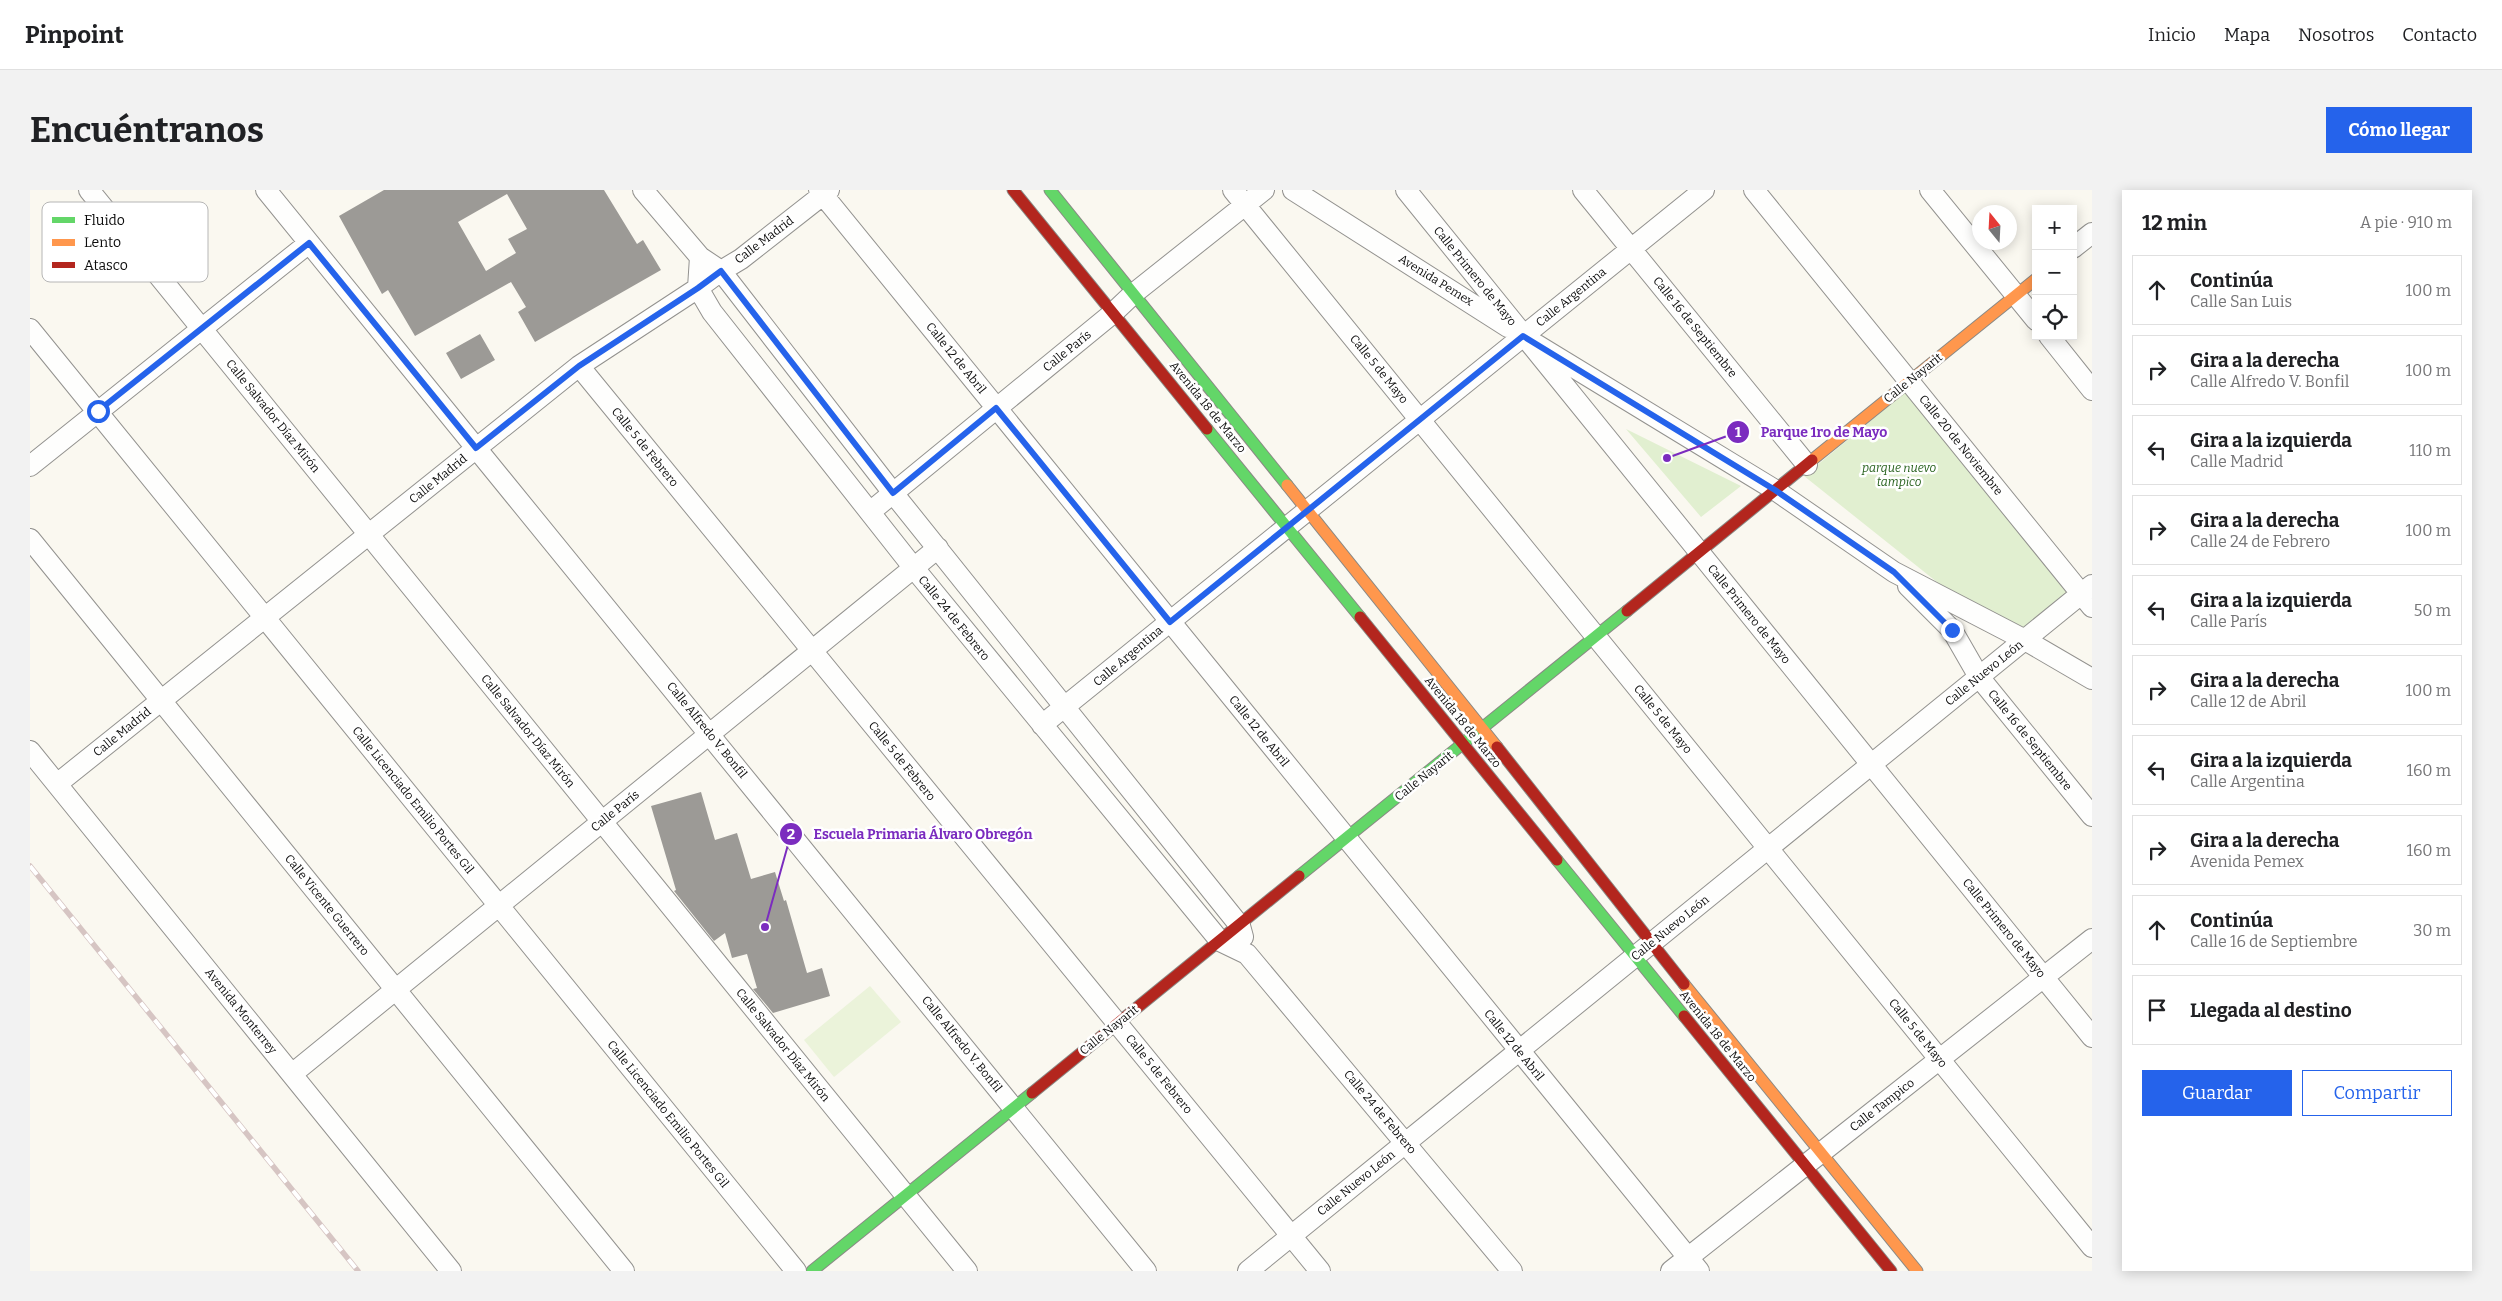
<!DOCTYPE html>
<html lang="es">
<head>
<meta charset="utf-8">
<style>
  body { margin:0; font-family:Bitter,serif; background:#f2f2f2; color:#202124 }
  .controls { position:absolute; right:15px; top:15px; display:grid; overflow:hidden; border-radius:0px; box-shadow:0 2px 12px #0003 }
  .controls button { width:45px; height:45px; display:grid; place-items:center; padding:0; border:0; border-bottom:1px solid #e0e0e0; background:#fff; color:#202124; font:25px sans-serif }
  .compass { position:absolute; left:1942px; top:15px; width:45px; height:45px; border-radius:50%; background:#fff; box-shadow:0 2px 12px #0003; rotate:342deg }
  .stop { position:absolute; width:15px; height:15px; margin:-11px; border:4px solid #2563eb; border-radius:50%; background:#fff }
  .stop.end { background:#2563eb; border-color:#fff; box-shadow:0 1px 5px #0008 }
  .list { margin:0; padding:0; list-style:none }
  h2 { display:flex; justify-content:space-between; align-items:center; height:65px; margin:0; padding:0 20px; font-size:21px }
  h2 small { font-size:16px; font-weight:400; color:#757577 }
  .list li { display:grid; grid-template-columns:32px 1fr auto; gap:15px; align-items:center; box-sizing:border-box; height:70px; margin:0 10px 10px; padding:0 10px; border:1px solid #e0e0e0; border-radius:0px }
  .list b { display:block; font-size:19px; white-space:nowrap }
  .list p { margin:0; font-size:16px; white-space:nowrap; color:#757577 }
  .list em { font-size:16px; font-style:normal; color:#757577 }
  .actions { display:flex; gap:10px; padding:15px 20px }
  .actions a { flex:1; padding:11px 0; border:1px solid #2563eb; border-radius:0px; text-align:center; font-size:18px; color:#2563eb }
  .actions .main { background:#2563eb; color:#fff }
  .icon { flex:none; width:28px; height:28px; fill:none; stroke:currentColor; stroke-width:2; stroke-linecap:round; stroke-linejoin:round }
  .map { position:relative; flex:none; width:2062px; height:1081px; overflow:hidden; border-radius:0px }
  header { display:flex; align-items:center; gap:30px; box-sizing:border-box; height:70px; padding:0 25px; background:#fff; border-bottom:1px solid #e0e0e0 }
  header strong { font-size:24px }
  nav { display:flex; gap:28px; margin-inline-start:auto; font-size:18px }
  .intro { display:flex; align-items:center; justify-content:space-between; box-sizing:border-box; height:120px; padding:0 30px }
  h1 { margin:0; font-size:35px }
  .button { padding:12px 22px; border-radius:0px; background:#2563eb; color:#fff; font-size:18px; font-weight:700 }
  main { display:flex; gap:30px; padding:0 30px }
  aside { flex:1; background:#fff; border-radius:0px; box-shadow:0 2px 12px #0003 }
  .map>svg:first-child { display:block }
  .green { fill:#e1efd0 }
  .pitch { fill:#ebf3da }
  .building { fill:#9c9a96; fill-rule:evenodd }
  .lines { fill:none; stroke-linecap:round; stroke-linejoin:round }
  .street-casing { stroke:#93928f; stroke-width:22 }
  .fast-casing { stroke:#8a8985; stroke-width:13 }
  .slow-casing { stroke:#8a8985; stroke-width:13 }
  .jam-casing { stroke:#8a8985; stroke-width:13 }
  .street { stroke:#fefefd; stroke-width:20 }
  .fast { stroke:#63d668; stroke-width:11 }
  .slow { stroke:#ff974d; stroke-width:11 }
  .jam { stroke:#b3261e; stroke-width:11 }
  .rail-casing { stroke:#d6c5c3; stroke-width:5.5 }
  .rail { stroke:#fff; stroke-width:4; stroke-dasharray:11; stroke-linecap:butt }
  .route { stroke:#2563eb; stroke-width:6 }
  .labels { text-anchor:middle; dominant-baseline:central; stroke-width:5; stroke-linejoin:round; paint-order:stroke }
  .street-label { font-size:12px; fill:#0c0c0c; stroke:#fff }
  .park-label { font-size:12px; font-style:italic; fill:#28621e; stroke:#fff }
  .key { fill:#fff; stroke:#b6b6b6; stroke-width:1 }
  .key-label { font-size:14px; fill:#0c0c0c }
  .leader { fill:none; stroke:#7b2cbf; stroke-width:2 }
  .callout-dot { fill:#7b2cbf; stroke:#fff; stroke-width:2 }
  .mark-label { font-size:15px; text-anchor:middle; font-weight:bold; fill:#fff }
  .callout-label { font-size:14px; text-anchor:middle; font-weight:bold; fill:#7b2cbf; stroke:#fff; stroke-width:5; stroke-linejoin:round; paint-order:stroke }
</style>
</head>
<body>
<header>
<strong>Pinpoint</strong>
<nav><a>Inicio</a><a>Mapa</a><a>Nosotros</a><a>Contacto</a></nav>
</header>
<div class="intro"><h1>Encuéntranos</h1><a class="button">Cómo llegar</a></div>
<main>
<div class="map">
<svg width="2062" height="1081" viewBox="0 0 2062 1081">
  <rect width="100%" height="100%" fill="#faf8f0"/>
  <path class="green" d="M1878 200 2044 403 1994 442 1927 408 1774 286Z
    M1596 239 1711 296 1671 327Z"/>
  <path class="pitch" d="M840 796 871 832 804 887 774 850Z"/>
  <path class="building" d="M354 0H574L607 54 613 50 631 80 505 152 488 122 496 117 481 92 385 146 358 100 352 104 309 26ZM477 4 497 39 478 49 486 63 456 81 428 32Z
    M450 144 465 170 431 189 416 163Z
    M671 602 685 650 707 643 721 689 745 682 754 711 756 710 777 783 792 778 800 806 743 823 723 799 727 798 717 764 702 768 695 743 684 751 644 701 646 700 621 616Z"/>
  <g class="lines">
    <defs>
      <path id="street" d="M59 0 937 1081
        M236 0 1116 1081
        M613 0 670 67 691 81 863 303 1210 736 1213 747
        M789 0 1669 1081
        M1203 0 2062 1057
        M1263 0 1478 137
        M1376 0 2062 847
        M1553 0 1777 275
        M1724 0 2062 417
        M1900 0 2006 130
        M2043 58 2062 43
        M670 67 668 98 682 122 883 377 1190 751 1217 764 1482 1081
        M0 139 766 1081
        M2019 146 2062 200
        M1507 155 1745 300 1864 382 1995 450 2062 489
        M549 176 1290 1081
        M0 276 279 53
        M840 322 1083 123 1103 104 1234 0
        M0 349 594 1081
        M1878 396 1922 440 1949 487 2062 626
        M1012 535 1674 0
        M0 561 421 1081
        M27 594 549 176 668 98 691 81 711 69 799 0
        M262 884 908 358
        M1218 1081 2062 395
        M1641 1081 2062 749"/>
      <path id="fast" d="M1020 0 1257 295
        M1177 239 1330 427
        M1527 670 1654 826
        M1269 686 1597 421
        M782 1081 1002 903"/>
      <path id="slow" d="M1782 270 2006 89
        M1257 295 1467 557
        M1654 794 1887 1081"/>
      <path id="jam" d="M983 0 1177 239
        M1597 421 1782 270
        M1330 427 1527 670
        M1467 557 1654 794
        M1654 826 1861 1081
        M1002 903 1269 686"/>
    </defs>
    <use href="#street" class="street-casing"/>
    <use href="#fast" class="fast-casing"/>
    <use href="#slow" class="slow-casing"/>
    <use href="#jam" class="jam-casing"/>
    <use href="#street" class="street"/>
    <use href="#fast" class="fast"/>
    <use href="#slow" class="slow"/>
    <use href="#jam" class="jam"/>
    <defs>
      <path id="rail" d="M0 676 328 1081"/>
    </defs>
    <use href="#rail" class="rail-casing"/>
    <use href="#rail" class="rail"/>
  </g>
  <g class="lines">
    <path class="route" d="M68 221 279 53 446 258 549 176 668 98 691 81 863 303 966 218 1140 432 1493 146 1745 300 1864 382 1922 440"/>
  </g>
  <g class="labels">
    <g class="street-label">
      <text transform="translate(734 50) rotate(-37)">Calle Madrid</text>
      <text transform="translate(1445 86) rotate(51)">Calle Primero de Mayo</text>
      <text transform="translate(1406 90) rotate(32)">Avenida Pemex</text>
      <text transform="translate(1541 107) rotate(-39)">Calle Argentina</text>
      <text transform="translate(1665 137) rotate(51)">Calle 16 de Septiembre</text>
      <text transform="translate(1037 161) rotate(-39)">Calle París</text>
      <text transform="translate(926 168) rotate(51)">Calle 12 de Abril</text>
      <text transform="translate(1349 179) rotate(51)">Calle 5 de Mayo</text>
      <text transform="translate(1883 188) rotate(-39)">Calle Nayarit</text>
      <text transform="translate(1178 217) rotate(51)">Avenida 18 de Marzo</text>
      <text transform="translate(243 226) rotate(51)">Calle Salvador Díaz Mirón</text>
      <text transform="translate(1931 255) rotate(51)">Calle 20 de Noviembre</text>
      <text transform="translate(615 257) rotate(51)">Calle 5 de Febrero</text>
      <text transform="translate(408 289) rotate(-39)">Calle Madrid</text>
      <text transform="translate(1719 424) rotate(51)">Calle Primero de Mayo</text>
      <text transform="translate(924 428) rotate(51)">Calle 24 de Febrero</text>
      <text transform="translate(1098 466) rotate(-40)">Calle Argentina</text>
      <text transform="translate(1954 483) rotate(-39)">Calle Nuevo León</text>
      <text transform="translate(1633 529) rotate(51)">Calle 5 de Mayo</text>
      <text transform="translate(1433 532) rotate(51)">Avenida 18 de Marzo</text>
      <text transform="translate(677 540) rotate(51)">Calle Alfredo V. Bonfil</text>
      <text transform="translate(498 541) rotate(51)">Calle Salvador Díaz Mirón</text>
      <text transform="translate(1229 541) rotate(51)">Calle 12 de Abril</text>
      <text transform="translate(92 542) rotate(-39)">Calle Madrid</text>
      <text transform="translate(2000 550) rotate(51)">Calle 16 de Septiembre</text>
      <text transform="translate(872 571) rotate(51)">Calle 5 de Febrero</text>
      <text transform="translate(1394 586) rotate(-39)">Calle Nayarit</text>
      <text transform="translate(383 610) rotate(51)">Calle Licenciado Emilio Portes Gil</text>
      <text transform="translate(585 621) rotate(-39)">Calle París</text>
      <text transform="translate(297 715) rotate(51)">Calle Vicente Guerrero</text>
      <text transform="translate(1640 738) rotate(-39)">Calle Nuevo León</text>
      <text transform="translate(1974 738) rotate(51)">Calle Primero de Mayo</text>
      <text transform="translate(211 821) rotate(51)">Avenida Monterrey</text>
      <text transform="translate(1079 840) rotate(-39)">Calle Nayarit</text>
      <text transform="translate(1888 843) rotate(51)">Calle 5 de Mayo</text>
      <text transform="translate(1688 846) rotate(51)">Avenida 18 de Marzo</text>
      <text transform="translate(932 854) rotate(51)">Calle Alfredo V. Bonfil</text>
      <text transform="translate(753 855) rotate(51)">Calle Salvador Díaz Mirón</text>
      <text transform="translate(1484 855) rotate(51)">Calle 12 de Abril</text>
      <text transform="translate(1129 884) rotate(51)">Calle 5 de Febrero</text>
      <text transform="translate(1852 915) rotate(-38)">Calle Tampico</text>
      <text transform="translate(1350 922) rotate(50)">Calle 24 de Febrero</text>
      <text transform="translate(638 924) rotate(51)">Calle Licenciado Emilio Portes Gil</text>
      <text transform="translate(1326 993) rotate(-39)">Calle Nuevo León</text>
    </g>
    <g class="park-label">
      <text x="1869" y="278">parque nuevo<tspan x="1869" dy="14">tampico</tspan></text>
    </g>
  </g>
  <rect x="12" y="12" width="166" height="80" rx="8" class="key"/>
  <rect x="22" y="27" width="23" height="6" fill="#63d668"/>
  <rect x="22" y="49" width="23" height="7" fill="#ff974d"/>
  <rect x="22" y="72" width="23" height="6" fill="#b3261e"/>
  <g class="key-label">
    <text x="54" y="35">Fluido</text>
    <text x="54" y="57">Lento</text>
    <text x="54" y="80">Atasco</text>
  </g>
  <path class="leader" d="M1637 268L1708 242M735 737L761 644"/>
  <g class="callout-dot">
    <circle cx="1637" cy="268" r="5"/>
    <circle cx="735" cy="737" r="5"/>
    <circle cx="1708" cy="242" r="12"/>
    <circle cx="761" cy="644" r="12"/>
  </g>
  <g class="mark-label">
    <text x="1708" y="247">1</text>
    <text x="761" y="649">2</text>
  </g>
  <g class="callout-label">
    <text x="1794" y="247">Parque 1ro de Mayo</text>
    <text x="893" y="649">Escuela Primaria Álvaro Obregón</text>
  </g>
</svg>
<div class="controls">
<button>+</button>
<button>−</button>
<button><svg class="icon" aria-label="locate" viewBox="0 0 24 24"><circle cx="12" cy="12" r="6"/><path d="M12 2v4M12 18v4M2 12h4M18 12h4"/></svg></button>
</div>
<svg class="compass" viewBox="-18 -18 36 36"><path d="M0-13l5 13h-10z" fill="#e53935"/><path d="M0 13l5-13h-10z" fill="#757577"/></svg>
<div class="stop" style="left:68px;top:221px"></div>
<div class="stop end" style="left:1922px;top:440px"></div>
</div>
<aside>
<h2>12 min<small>A pie · 910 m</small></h2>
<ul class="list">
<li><svg class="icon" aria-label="ahead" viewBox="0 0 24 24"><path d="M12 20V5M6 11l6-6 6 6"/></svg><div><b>Continúa</b><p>Calle San Luis</p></div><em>100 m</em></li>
<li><svg class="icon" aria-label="right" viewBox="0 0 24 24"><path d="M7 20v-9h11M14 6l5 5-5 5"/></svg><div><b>Gira a la derecha</b><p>Calle Alfredo V. Bonfil</p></div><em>100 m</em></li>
<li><svg class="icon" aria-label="left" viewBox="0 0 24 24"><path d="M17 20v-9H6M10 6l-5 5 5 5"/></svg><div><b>Gira a la izquierda</b><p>Calle Madrid</p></div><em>110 m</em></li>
<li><svg class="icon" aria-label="right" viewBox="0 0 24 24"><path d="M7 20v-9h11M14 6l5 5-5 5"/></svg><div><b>Gira a la derecha</b><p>Calle 24 de Febrero</p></div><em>100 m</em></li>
<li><svg class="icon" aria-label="left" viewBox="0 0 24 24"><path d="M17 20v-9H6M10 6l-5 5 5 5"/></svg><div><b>Gira a la izquierda</b><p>Calle París</p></div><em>50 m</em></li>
<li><svg class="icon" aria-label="right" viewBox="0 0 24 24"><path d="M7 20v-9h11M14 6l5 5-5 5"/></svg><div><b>Gira a la derecha</b><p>Calle 12 de Abril</p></div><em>100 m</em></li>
<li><svg class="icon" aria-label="left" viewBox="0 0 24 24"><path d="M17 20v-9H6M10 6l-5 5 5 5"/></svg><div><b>Gira a la izquierda</b><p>Calle Argentina</p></div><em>160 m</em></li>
<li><svg class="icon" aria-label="right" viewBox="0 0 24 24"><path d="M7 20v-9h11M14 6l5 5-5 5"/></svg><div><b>Gira a la derecha</b><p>Avenida Pemex</p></div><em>160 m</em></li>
<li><svg class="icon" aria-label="ahead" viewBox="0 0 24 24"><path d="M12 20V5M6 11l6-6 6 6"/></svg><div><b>Continúa</b><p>Calle 16 de Septiembre</p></div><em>30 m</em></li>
<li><svg class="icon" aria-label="arrive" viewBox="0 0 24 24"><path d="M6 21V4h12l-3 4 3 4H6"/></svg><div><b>Llegada al destino</b></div></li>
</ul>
<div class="actions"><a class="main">Guardar</a><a>Compartir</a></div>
</aside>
</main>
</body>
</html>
